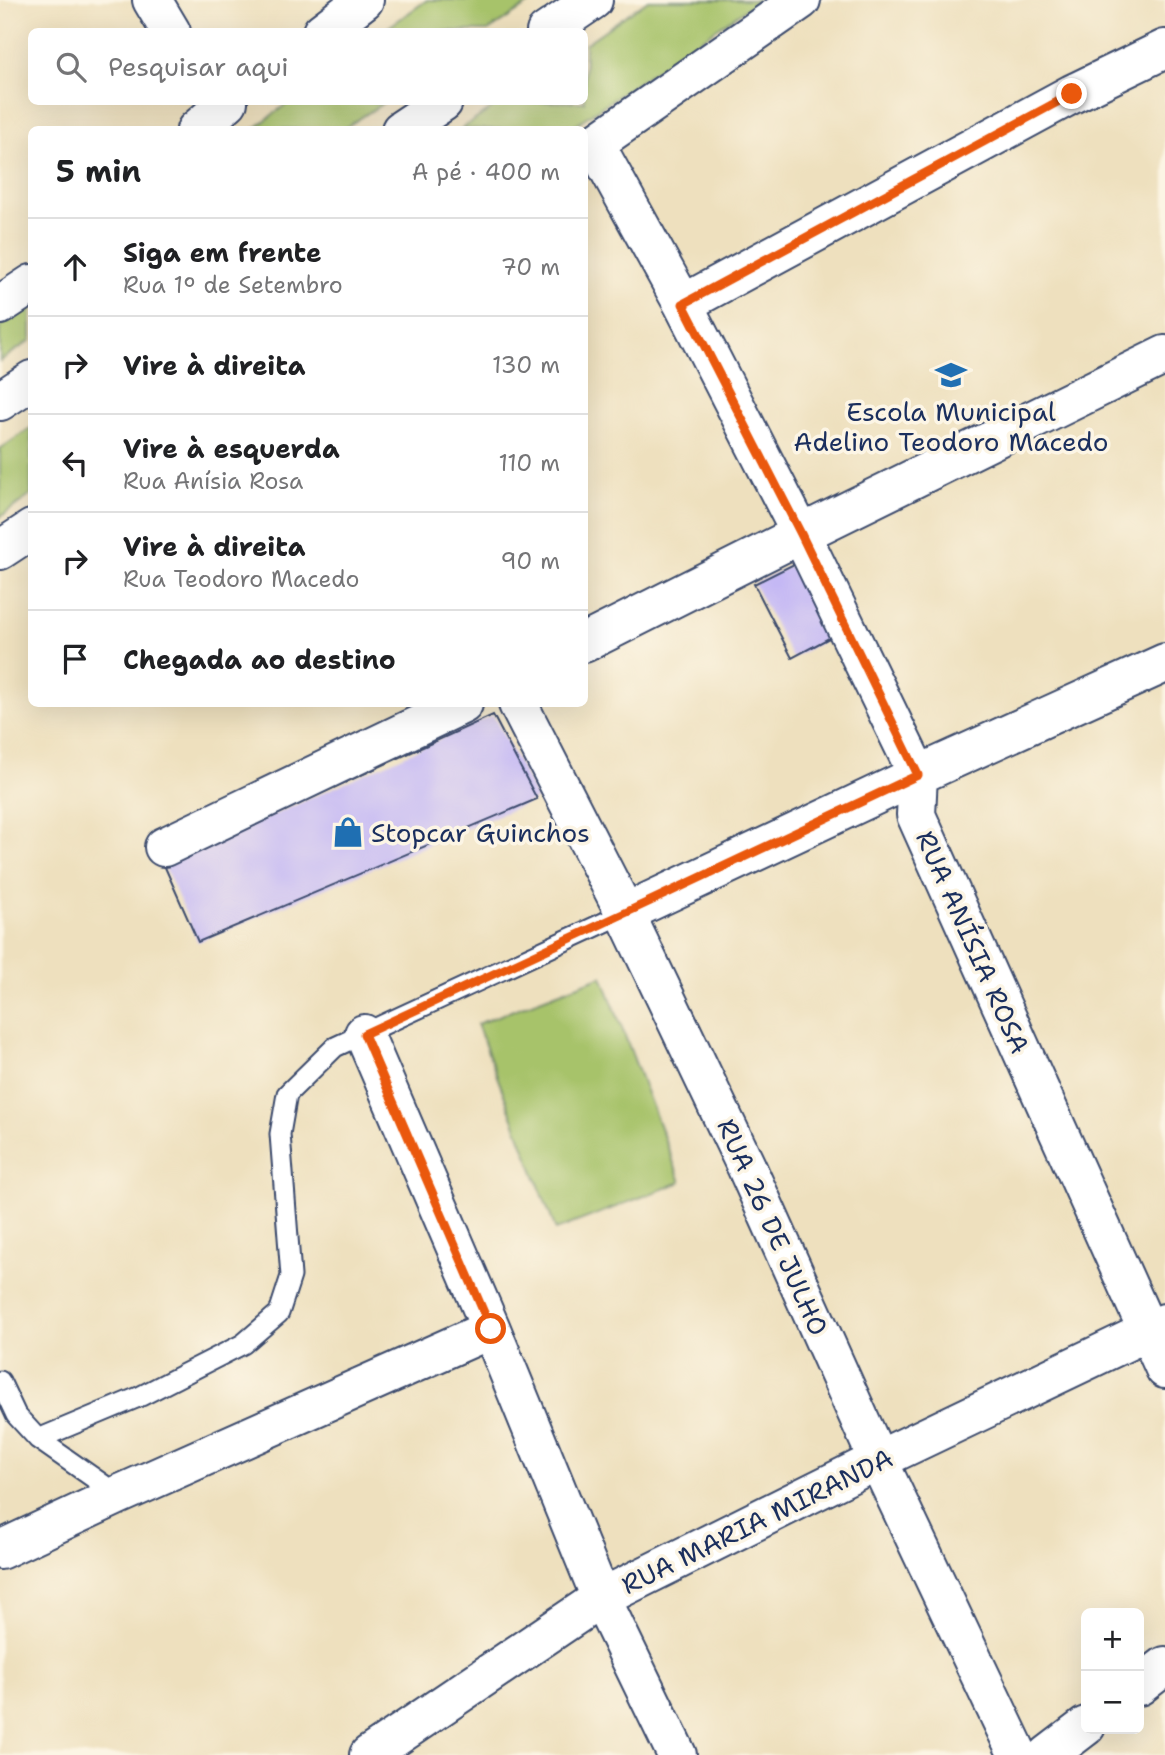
<!DOCTYPE html>
<html lang="pt">
<head>
<meta charset="utf-8">
<style>
  body { margin:0; font-family:"Shantell Sans",sans-serif; background:#f6f6f6; color:#202124 }
  .controls { position:absolute; right:21px; bottom:21px; display:grid; overflow:hidden; border-radius:10px; box-shadow:0 7px 28px #0002 }
  .controls button { width:63px; height:63px; display:grid; place-items:center; padding:0; border:0; border-bottom:2px solid #e0e0e0; background:#fff; color:#202124; font:35px sans-serif }
  .stop { position:absolute; width:21px; height:21px; margin:-16px; border:5px solid #ea580c; border-radius:50%; background:#fff }
  .stop.end { background:#ea580c; border-color:#fff; box-shadow:0 2px 7px #0008 }
  .list { margin:0; padding:0; list-style:none }
  h2 { display:flex; justify-content:space-between; align-items:center; height:91px; margin:0; padding:0 28px; font-size:30px }
  h2 small { font-size:23px; font-weight:400; color:#757577 }
  .list li { display:grid; grid-template-columns:46px 1fr auto; gap:21px; align-items:center; box-sizing:border-box; height:98px; padding:0 28px; border-top:2px solid #e0e0e0 }
  .list b { display:block; font-size:26px; white-space:nowrap }
  .list p { margin:0; font-size:23px; white-space:nowrap; color:#757577 }
  .list em { font-size:23px; font-style:normal; color:#757577 }
  .icon { flex:none; width:38px; height:38px; fill:none; stroke:currentColor; stroke-width:2; stroke-linecap:round; stroke-linejoin:round }
  .map { position:relative; flex:none; width:1165px; height:1755px; overflow:hidden }
  .search { position:absolute; background:#fff; box-shadow:0 7px 28px #0002; left:28px; top:28px; width:560px; height:77px; display:flex; align-items:center; gap:18px; box-sizing:border-box; padding:0 24px; border-radius:10px; color:#757577; font-size:26px }
  .panel { position:absolute; background:#fff; box-shadow:0 7px 28px #0002; left:28px; top:126px; width:560px; height:581px; border-radius:10px }
  .map>svg:first-child { display:block }
  .green { fill:#a7c36a; stroke:#617964; stroke-width:2 }
  .building { fill:#c4b8f4 }
  .lines { fill:none; stroke-linecap:round; stroke-linejoin:round }
  .service-casing { stroke:#3b4a6c; stroke-width:23 }
  .minor-casing { stroke:#3b4a6c; stroke-width:42 }
  .tertiary-casing { stroke:#3b4a6c; stroke-width:42 }
  .trunk-casing { stroke:#3b4a6c; stroke-width:42 }
  .service { stroke:#fff; stroke-width:19 }
  .minor { stroke:#fff; stroke-width:38 }
  .tertiary { stroke:#fff; stroke-width:38 }
  .trunk { stroke:#fff; stroke-width:38 }
  .route { stroke:#ea580c; stroke-width:9 }
  .labels { text-anchor:middle; dominant-baseline:central; stroke-width:7; stroke-linejoin:round; paint-order:stroke }
  .poi-label { font-size:26px; fill:#1b2f5e; stroke:#fcf5e5 }
  .street-label { font-size:26px; fill:#1b2f5e; stroke:#fcf5e5 }
</style>
</head>
<body>
<div class="map">
<svg width="1165" height="1755" viewBox="0 0 1165 1755">
  <rect width="100%" height="100%" fill="#fcf5e5"/>
  <filter id="ink" filterUnits="userSpaceOnUse"><feTurbulence type="fractalNoise" baseFrequency=".0143" numOctaves="2"/><feDisplacementMap in="SourceGraphic" scale="14" xChannelSelector="R" yChannelSelector="G"/><feConvolveMatrix kernelMatrix="1 2 1 2 8 2 1 2 1" color-interpolation-filters="sRGB"/></filter>
  <filter id="wash" filterUnits="userSpaceOnUse"><feTurbulence type="fractalNoise" baseFrequency=".00686" numOctaves="4" result="noise"/><feDisplacementMap in="SourceGraphic" scale="28" xChannelSelector="R" yChannelSelector="G"/><feGaussianBlur stdDeviation="1.57" result="paint"/><feColorMatrix in="noise" values="0 0 0 0 0 0 0 0 0 0 0 0 0 0 0 0 0 1.4 0 .05"/><feComposite in="paint" operator="in"/></filter>
  <g filter="url(#wash)">
    <rect width="100%" height="100%" fill="#eee0be"/>
    <path class="green" d="M427 0H535L488 31H383Z
      M648 0H759L569 129H461L502 102H584L585 44Z
      M289 102H385L343 129H254Z
      M31 303V340L0 361V326Z
      M31 428V495L0 517V449Z
      M602 976 681 1182 556 1230 477 1024Z"/>
    <g id="blocks">
      <path class="building" d="M794 564 831 637 792 658 754 584Z
        M493 715 537 799 198 942 164 865Z"/>
    </g>
  </g>
  <g filter="url(#ink)">
    <use href="#blocks" fill-opacity="0" stroke="#3b4a6c" stroke-width="2"/>
    <g class="lines">
      <defs>
        <path id="service" d="M0 1381 16 1415 38 1439 118 1495
          M38 1439 141 1396 243 1344 279 1313 291 1276 280 1134 287 1094 335 1047 625 913"/>
        <path id="minor" d="M152 0 171 32
          M595 144 683 304 801 534 918 775 916 815 1165 1369
          M683 304 1072 94 1165 49
          M584 643 801 534 1165 355
          M518 704 625 913 746 1166 878 1460 1018 1755
          M164 847 463 704
          M625 913 918 775 1165 663
          M364 1034 491 1329 601 1598 677 1755
          M0 1550 118 1495 491 1329
          M1139 1686 1165 1666
          M369 1755 601 1598 878 1460 1165 1323
          M1048 1755 1086 1726"/>
        <path id="tertiary" d="M322 32 364 0
          M196 130 228 102
          M584 151 801 0
          M0 305 32 284
          M0 550 32 529"/>
        <path id="trunk" d="M546 32 593 0
          M401 130 443 102
          M0 401 32 380"/>
      </defs>
      <use href="#service" class="service-casing"/>
      <use href="#minor" class="minor-casing"/>
      <use href="#tertiary" class="tertiary-casing"/>
      <use href="#trunk" class="trunk-casing"/>
      <use href="#service" class="service"/>
      <use href="#minor" class="minor"/>
      <use href="#tertiary" class="tertiary"/>
      <use href="#trunk" class="trunk"/>
    </g>
  </g>
  <g class="lines" filter="url(#ink)">
    <path class="route" d="M491 1329 364 1034 625 913 918 775 801 534 683 304 1072 94"/>
  </g>
  <defs>
    <symbol id="school-bare" viewBox="-9 -9 18 18"><path d="M0-5L7-2L0 1L-7-2ZM-4 1L0 2.5L4 1V4Q0 6-4 4Z" fill="#1f6fb2" stroke="#fcf5e5" stroke-width="2.5" paint-order="stroke"/></symbol>
    <symbol id="shop-bare" viewBox="-9 -9 18 18"><path d="M-5-2.5h2.3a2.7 3.5 0 0 1 5.4 0H5L5.5 6h-11ZM-1.5-2.5h3a1.5 2.3 0 0 0-3 0Z" fill="#1f6fb2" stroke="#fcf5e5" stroke-width="2.5" paint-order="stroke"/></symbol>
  </defs>
  <g fill-rule="evenodd">
    <use href="#school-bare" x="929" y="353" width="44" height="44"/>
    <use href="#shop-bare" x="326" y="810" width="44" height="44"/>
  </g>
  <g class="labels">
    <g class="poi-label">
      <text x="951" y="411">Escola Municipal<tspan x="951" dy="30">Adelino Teodoro Macedo</tspan></text>
      <text x="371" y="832" text-anchor="start">Stopcar Guinchos</text>
    </g>
    <g class="street-label">
      <text transform="translate(973 942) rotate(66)">RUA ANÍSIA ROSA</text>
      <text transform="translate(773 1227) rotate(66)">RUA 26 DE JULHO</text>
      <text transform="translate(757 1521) rotate(-26)">RUA MARIA MIRANDA</text>
    </g>
  </g>
</svg>
<div class="controls">
<button>+</button>
<button>−</button>
</div>
<div class="stop" style="left:491px;top:1329px"></div>
<div class="stop end" style="left:1072px;top:94px"></div>
<div class="search"><svg class="icon" aria-label="search" viewBox="0 0 24 24"><circle cx="10" cy="10" r="6"/><path d="M15 15l6 6"/></svg>Pesquisar aqui</div>
<section class="panel">
<h2>5 min<small>A pé · 400 m</small></h2>
<ul class="list">
<li><svg class="icon" aria-label="ahead" viewBox="0 0 24 24"><path d="M12 20V5M6 11l6-6 6 6"/></svg><div><b>Siga em frente</b><p>Rua 1º de Setembro</p></div><em>70 m</em></li>
<li><svg class="icon" aria-label="right" viewBox="0 0 24 24"><path d="M7 20v-9h11M14 6l5 5-5 5"/></svg><div><b>Vire à direita</b></div><em>130 m</em></li>
<li><svg class="icon" aria-label="left" viewBox="0 0 24 24"><path d="M17 20v-9H6M10 6l-5 5 5 5"/></svg><div><b>Vire à esquerda</b><p>Rua Anísia Rosa</p></div><em>110 m</em></li>
<li><svg class="icon" aria-label="right" viewBox="0 0 24 24"><path d="M7 20v-9h11M14 6l5 5-5 5"/></svg><div><b>Vire à direita</b><p>Rua Teodoro Macedo</p></div><em>90 m</em></li>
<li><svg class="icon" aria-label="arrive" viewBox="0 0 24 24"><path d="M6 21V4h12l-3 4 3 4H6"/></svg><div><b>Chegada ao destino</b></div></li>
</ul>
</section>
</div>
</body>
</html>
